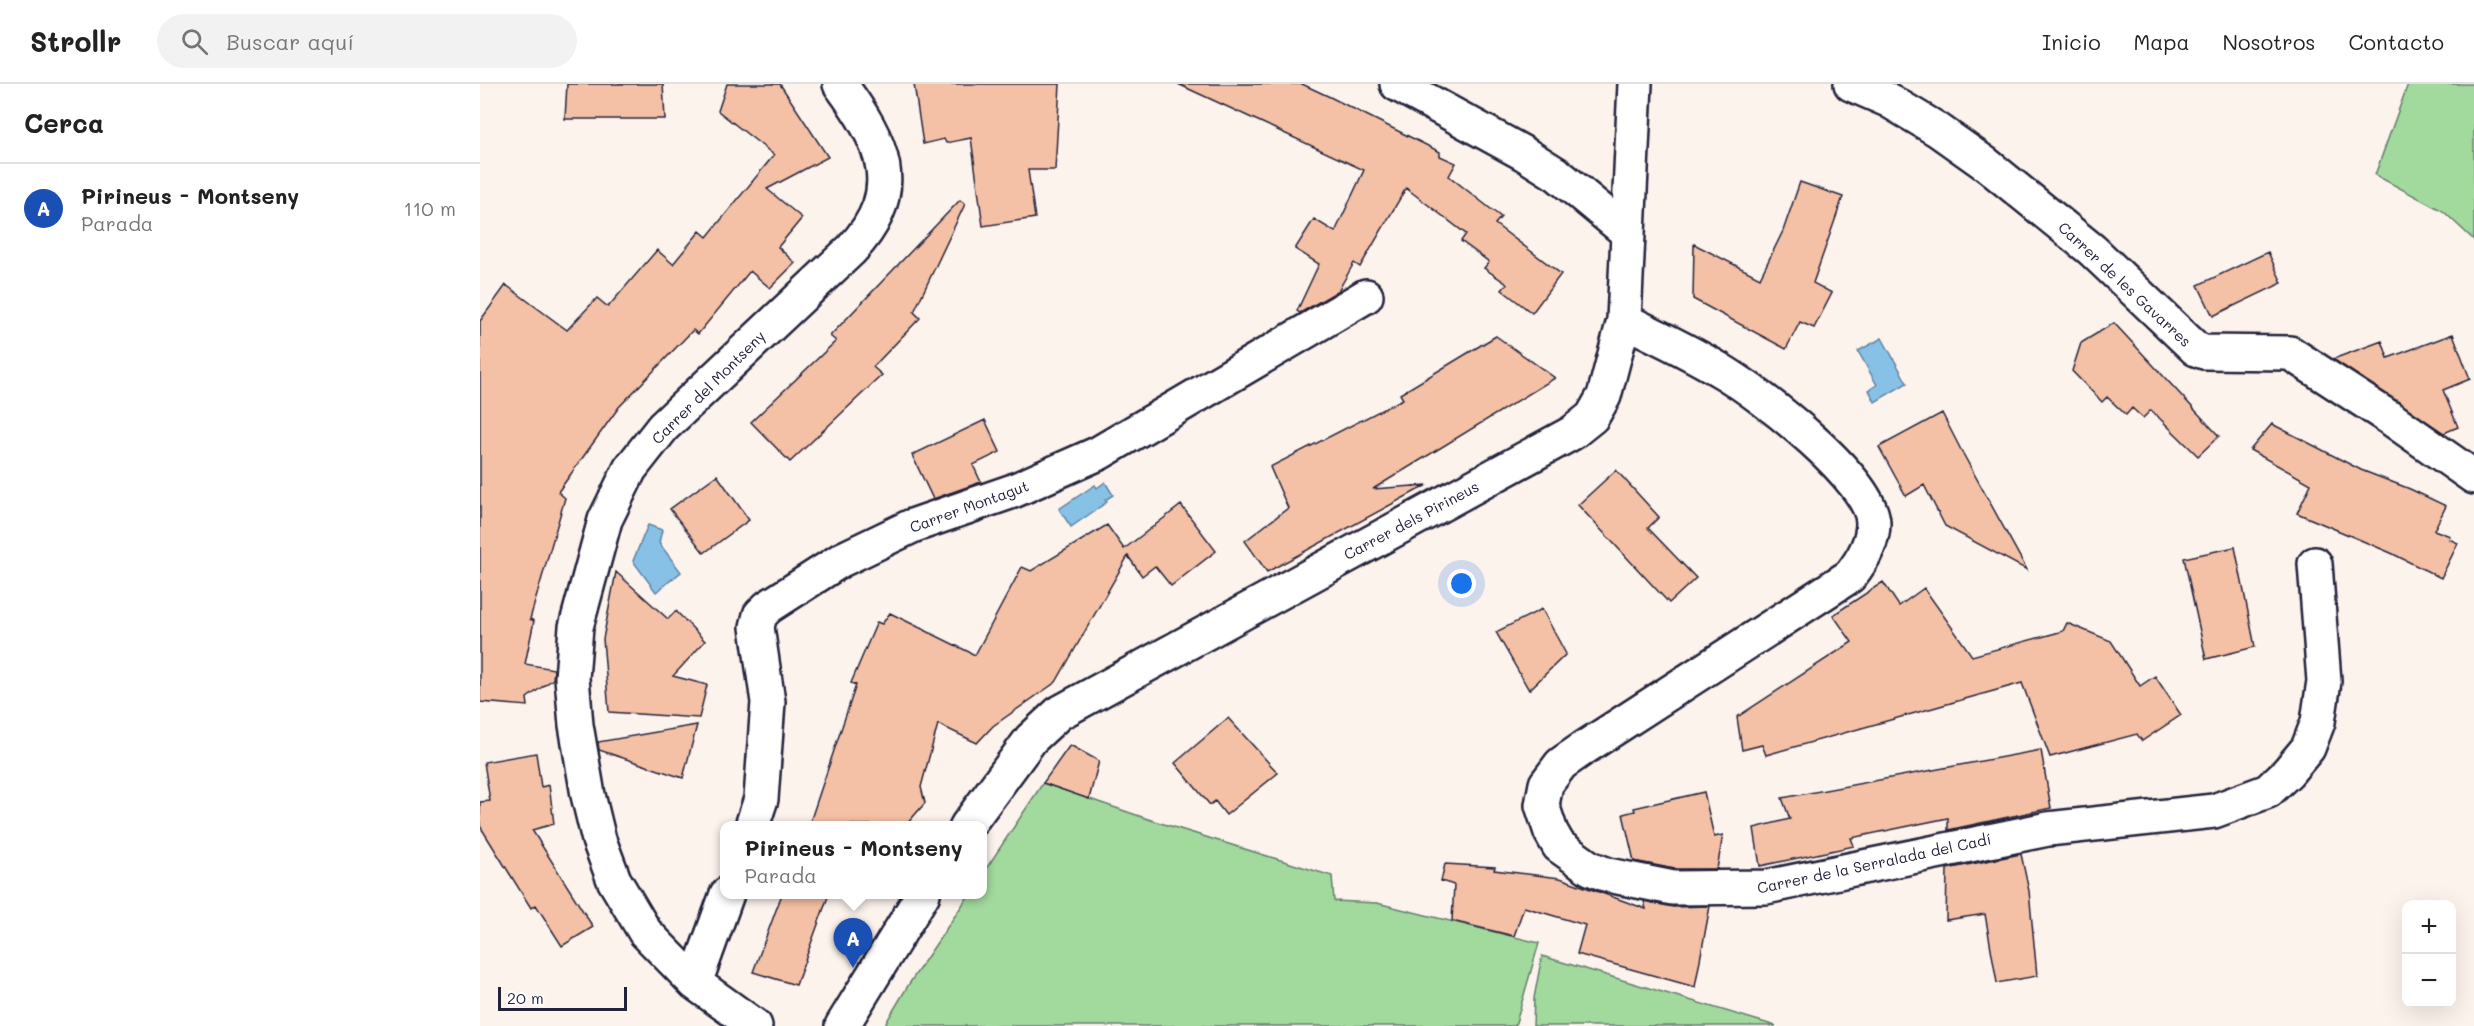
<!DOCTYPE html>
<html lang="es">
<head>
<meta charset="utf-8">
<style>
  body { margin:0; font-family:Mali,sans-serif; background:#f2f2f2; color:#222 }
  .controls { position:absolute; right:18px; bottom:18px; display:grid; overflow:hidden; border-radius:12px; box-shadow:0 6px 24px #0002 }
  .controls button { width:54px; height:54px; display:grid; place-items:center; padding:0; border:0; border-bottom:2px solid #e0e0e0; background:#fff; color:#222; font:30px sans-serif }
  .scale { position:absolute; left:18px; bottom:15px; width:129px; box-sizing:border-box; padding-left:6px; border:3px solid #22223b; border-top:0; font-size:16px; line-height:21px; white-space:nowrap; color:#22223b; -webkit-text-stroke:4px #fff; paint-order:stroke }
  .you { position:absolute; left:982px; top:500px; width:21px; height:21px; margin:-15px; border:4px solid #fff; border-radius:50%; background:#1a73e8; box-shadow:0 0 0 9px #1a73e833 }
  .badge { display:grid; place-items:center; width:39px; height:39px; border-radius:50%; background:#0f766e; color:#fff; font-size:20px; font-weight:700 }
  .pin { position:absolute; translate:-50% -50px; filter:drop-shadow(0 2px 3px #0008) }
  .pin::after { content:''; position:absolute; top:32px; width:21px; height:18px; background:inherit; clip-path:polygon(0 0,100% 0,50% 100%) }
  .popup { position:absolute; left:240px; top:737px; width:267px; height:78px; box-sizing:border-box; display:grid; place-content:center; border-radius:12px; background:#fff; filter:drop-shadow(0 2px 4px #0005); font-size:20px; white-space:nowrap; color:#767676 }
  .popup b { font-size:22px; color:#222 }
  .popup::after { content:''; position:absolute; left:50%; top:100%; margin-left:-12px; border:12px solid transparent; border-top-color:#fff }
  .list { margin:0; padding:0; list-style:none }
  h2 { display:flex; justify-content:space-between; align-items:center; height:78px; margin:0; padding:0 24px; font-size:26px }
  h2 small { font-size:20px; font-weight:400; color:#767676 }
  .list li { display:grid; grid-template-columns:39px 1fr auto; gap:18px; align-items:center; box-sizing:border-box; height:90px; padding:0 24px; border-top:2px solid #e0e0e0 }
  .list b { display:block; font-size:22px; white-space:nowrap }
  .list p { margin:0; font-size:20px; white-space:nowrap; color:#767676 }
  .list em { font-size:20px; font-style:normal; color:#767676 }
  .icon { flex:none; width:33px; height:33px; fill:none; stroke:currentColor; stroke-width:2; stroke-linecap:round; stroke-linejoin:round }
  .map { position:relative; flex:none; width:1994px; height:942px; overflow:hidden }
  header { display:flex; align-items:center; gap:36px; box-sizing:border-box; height:84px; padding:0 30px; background:#fff; border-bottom:2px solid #e0e0e0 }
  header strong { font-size:28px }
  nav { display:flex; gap:33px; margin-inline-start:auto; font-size:21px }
  .search { width:420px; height:54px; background:#f2f2f2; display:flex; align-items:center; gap:15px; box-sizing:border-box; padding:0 21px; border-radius:33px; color:#767676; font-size:22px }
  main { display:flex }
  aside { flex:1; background:#fff }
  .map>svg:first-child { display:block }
  .green { fill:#a2d99d; stroke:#627e6c; stroke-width:1.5 }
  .water { fill:#87c2e6; stroke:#5f82a2; stroke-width:1.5 }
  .building { fill:#f5c1a6; stroke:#22223b; stroke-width:1.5 }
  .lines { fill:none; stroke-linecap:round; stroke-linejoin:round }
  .minor-casing { stroke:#22223b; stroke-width:38 }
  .minor { stroke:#fff; stroke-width:33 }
  .labels { text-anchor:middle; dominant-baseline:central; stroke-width:4.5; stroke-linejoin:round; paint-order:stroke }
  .street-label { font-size:15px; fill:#22223b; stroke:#fff }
</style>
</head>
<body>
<header>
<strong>Strollr</strong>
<div class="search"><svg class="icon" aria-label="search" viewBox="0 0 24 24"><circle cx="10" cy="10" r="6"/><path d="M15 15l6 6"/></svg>Buscar aquí</div>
<nav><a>Inicio</a><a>Mapa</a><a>Nosotros</a><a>Contacto</a></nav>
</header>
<main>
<aside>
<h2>Cerca<small></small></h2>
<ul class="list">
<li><span class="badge" style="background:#1a4fb4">A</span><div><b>Pirineus - Montseny</b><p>Parada</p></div><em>110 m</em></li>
</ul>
</aside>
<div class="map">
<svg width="1994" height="942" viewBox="0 0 1994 942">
  <rect width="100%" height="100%" fill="#fdf3ed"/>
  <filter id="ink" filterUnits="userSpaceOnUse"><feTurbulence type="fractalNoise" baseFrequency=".0167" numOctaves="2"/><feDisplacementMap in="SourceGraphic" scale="12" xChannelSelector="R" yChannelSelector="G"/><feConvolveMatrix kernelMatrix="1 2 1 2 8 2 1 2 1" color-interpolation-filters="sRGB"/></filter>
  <g filter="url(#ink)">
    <path class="green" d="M1928 0H1994V156L1963 127 1895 91Z
      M563 699 671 736 852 792 854 817 897 819 1059 859 1035 942H404L429 900 489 811 502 810V791Z
      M1062 872 1296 942H1053L1054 914Z"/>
    <path class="water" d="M1402 254 1427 299 1395 318 1389 306 1397 301 1378 267Z
      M625 398 633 411 625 416 627 418 591 443 579 425 615 401 617 404Z
      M168 441 182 446 179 459 201 488 176 508 153 477Z"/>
    <path class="building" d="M87 0H183L185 35H85Z
      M247 0H300L348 73 287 105 322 134 298 163 315 179 290 204 270 187 218 250 213 246 139 323 78 408 85 414 50 535 54 537 45 580 74 585 73 595 47 614 48 622 0 618V237L26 201 87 246 117 214 128 223 177 166 193 180 220 147 227 153 294 71 238 27Z
      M434 0H580L575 86H548L555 134 503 142 491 54 466 59 464 55 443 60Z
      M698 0H822L850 13 960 68V72L976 79 969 92 1021 133 1015 140 1081 190 1052 229 1022 206 1027 200 1004 184 1009 178 981 157 986 150 926 104 880 183 874 179 858 207 820 229 817 227 839 180 815 165 834 135 855 148 884 86Z
      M1320 98 1363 113 1333 199 1352 209 1334 244 1320 238 1306 265 1213 215 1214 160 1280 194 1303 147Z
      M480 116 485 120 434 228 440 234 393 283 402 291 310 378 271 338 356 257 350 252Z
      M1788 168 1802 199 1733 232 1718 201Z
      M1634 239 1739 352 1718 372 1671 326 1663 334 1652 324 1646 331 1627 313 1622 318 1592 287 1601 259Z
      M1973 250 1990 295 1963 306 1978 343 1964 349 1853 275 1902 257 1908 274Z
      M1016 252 1075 294 893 405 947 401 787 488 765 457 808 424 790 383 923 315 920 310Z
      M1462 329 1481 366 1547 486 1465 442 1444 401 1426 412 1399 363Z
      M505 336 520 368 493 381 501 398 453 415 432 371Z
      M1792 340 1881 386 1930 405 1966 422 1954 446 1970 452 1969 455 1978 459 1961 494 1911 469 1817 429 1831 400 1770 366Z
      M1136 386 1179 433 1168 444 1216 494 1189 519 1098 421Z
      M237 391 269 436 224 469 190 425Z
      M701 421 736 467 691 502 675 482 662 492 648 472 576 598 513 642 497 659 458 640 441 703 445 719 426 741H329L376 601 371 599 397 538 402 540 410 529 495 571 542 483 551 487 627 441 644 465Z
      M1755 463 1775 563 1726 575 1704 474Z
      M136 488 188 535 196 527 225 557 193 592 227 601 219 634 129 628 123 555Z
      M1403 498 1419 522 1444 504 1492 572 1583 547 1587 539 1631 557 1660 602 1675 592 1701 631 1662 657 1657 650 1570 673 1542 599 1286 671 1282 661 1262 666 1257 633 1372 558 1353 531Z
      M1062 525 1086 570 1049 606 1016 548Z
      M748 634 798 689 746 731 735 717 730 721 695 679Z
      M217 641 203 694 119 666 118 658Z
      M590 661 619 677 609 715 563 699Z
      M1561 666 1571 724 1468 746V734L1371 754 1374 762 1280 782 1274 744 1310 735 1302 714Z
      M56 669 61 703 69 701 74 740 52 746 113 843 82 862 56 821 51 824 0 742V718L10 717 4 678Z
      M1224 708 1234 753 1243 751 1237 785H1195L1154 777 1143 730 1155 727 1154 724Z
      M1541 770 1549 807 1557 892 1517 899 1505 830 1466 836 1467 785Z
      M965 780 1015 783 1014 786 1080 794 1166 825 1164 817 1193 823 1230 822 1215 903 1097 870 1105 841 1044 823 1034 852 972 837 974 801 961 797Z
      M302 810H349L316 901 273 888Z"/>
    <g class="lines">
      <defs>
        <path id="minor" d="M917 0 1043 69 1078 91 1147 148
          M1371 0 1408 16 1458 46 1506 80 1612 166 1716 265 1724 268 1810 269 1913 336 1994 393
          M1144 236C1178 253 1213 269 1245 289 1281 311 1393 396 1393 439 1393 459 1382 477 1370 492L1104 664 1081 680 1066 700 1062 721 1071 748 1079 762 1110 784 1128 791 1193 804 1286 803 1568 745 1734 727 1788 707 1808 688 1828 664 1838 638 1844 597 1835 480
          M272 742 281 715 288 618 277 543 280 531 288 523 361 476 432 442 533 407 619 369 886 212
          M487 742 551 655 579 629 1092 349 1112 333 1124 312 1144 236 1155 0
          M215 899 247 810
          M275 942 215 899 165 848 134 796 119 756 108 711 96 641 92 594 96 543 125 436 150 385 183 343 371 166C428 106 402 57 360 0
          M362 942 443 810"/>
      </defs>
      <use href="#minor" class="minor-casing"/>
      <use href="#minor" class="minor"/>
    </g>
  </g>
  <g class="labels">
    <g class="street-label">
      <text transform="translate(1645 200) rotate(43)">Carrer de les Gavarres</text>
      <text transform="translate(228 303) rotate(-45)">Carrer del Montseny</text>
      <text transform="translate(489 422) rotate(-20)">Carrer Montagut</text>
      <text transform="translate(931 436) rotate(-28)">Carrer dels Pirineus</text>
      <text transform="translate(1394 779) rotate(-12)">Carrer de la Serralada del Cadí</text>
    </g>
  </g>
</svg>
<div class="controls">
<button>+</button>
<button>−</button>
</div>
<div class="scale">20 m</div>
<div class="you"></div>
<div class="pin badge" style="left:373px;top:884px;background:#1a4fb4">A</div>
<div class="popup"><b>Pirineus - Montseny</b>Parada</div>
</div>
</main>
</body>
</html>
